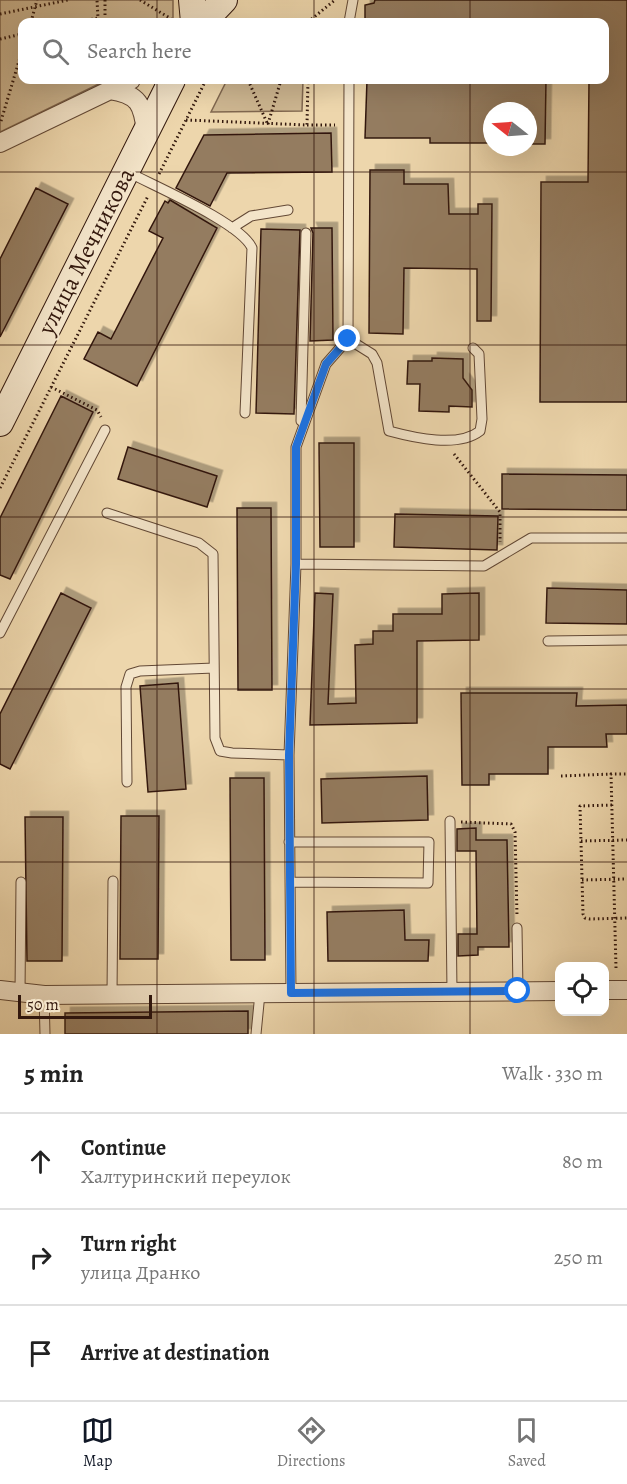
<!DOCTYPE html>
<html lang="en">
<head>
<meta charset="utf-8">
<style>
  body { margin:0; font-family:Alegreya,serif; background:#f6f6f6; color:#222 }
  .controls { position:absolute; right:18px; bottom:18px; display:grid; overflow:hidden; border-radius:12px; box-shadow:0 6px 24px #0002 }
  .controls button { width:54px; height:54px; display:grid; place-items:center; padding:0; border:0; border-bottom:2px solid #e0e0e0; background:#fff; color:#222; font:30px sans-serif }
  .compass { position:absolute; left:483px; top:102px; width:54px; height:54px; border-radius:50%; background:#fff; box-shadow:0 6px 24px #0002; rotate:287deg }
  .scale { position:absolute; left:18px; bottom:15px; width:134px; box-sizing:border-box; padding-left:6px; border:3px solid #33180d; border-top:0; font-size:16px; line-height:21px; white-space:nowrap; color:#33180d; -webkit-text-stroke:4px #f3e4c9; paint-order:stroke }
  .stop { position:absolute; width:18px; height:18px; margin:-14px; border:4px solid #1a73e8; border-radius:50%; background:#fff }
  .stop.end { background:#1a73e8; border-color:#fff; box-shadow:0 2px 6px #0008 }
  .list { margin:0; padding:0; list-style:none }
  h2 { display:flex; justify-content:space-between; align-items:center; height:78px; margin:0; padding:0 24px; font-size:26px }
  h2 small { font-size:20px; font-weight:400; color:#767676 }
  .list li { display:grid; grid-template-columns:39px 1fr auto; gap:18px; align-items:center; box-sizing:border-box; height:96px; padding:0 24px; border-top:2px solid #e0e0e0 }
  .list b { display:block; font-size:22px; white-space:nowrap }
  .list p { margin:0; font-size:20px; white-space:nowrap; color:#767676 }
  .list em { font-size:20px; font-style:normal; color:#767676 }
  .icon { flex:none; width:33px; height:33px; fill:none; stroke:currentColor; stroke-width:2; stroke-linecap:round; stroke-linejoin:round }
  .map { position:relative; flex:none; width:627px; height:1034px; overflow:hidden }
  .search { position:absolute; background:#fff; box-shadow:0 6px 24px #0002; left:18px; right:18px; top:18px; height:66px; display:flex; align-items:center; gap:15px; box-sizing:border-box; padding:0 21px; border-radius:12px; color:#767676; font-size:22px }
  .sheet { height:366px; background:#fff }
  nav { display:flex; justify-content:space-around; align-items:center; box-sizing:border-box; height:84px; border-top:2px solid #e0e0e0; background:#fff; font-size:16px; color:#767676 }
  nav a { display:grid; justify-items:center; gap:3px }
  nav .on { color:#111827 }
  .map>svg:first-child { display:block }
  .green { fill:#cdb691; stroke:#80674f; stroke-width:1.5 }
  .building { fill:#947b60; stroke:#33180d; stroke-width:1.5; filter:url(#shadow) }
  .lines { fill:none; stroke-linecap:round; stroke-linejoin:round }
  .service-casing { stroke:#624835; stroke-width:11 }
  .minor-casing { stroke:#624835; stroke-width:20 }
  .secondary-casing { stroke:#33180d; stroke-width:28 }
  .path { stroke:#33180d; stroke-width:3; stroke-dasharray:1.5 3; stroke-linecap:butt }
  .service { stroke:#f3e4c9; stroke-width:9 }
  .minor { stroke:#f3e4c9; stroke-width:18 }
  .secondary { stroke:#f3e4c9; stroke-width:26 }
  .route { stroke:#1a73e8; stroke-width:8 }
  .grid { fill:none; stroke:#33180d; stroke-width:1.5; stroke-opacity:0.55 }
  .labels { text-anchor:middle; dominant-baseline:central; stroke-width:4.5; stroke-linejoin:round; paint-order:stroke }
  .street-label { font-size:24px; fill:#33180d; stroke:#f3e4c9 }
</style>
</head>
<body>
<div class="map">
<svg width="627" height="1034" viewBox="0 0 627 1034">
  <defs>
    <filter id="shadow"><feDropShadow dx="5.5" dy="-5.5" stdDeviation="0" flood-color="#0004"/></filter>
  </defs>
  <rect width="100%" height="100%" fill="#edd6ac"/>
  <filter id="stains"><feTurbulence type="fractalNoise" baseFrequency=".00333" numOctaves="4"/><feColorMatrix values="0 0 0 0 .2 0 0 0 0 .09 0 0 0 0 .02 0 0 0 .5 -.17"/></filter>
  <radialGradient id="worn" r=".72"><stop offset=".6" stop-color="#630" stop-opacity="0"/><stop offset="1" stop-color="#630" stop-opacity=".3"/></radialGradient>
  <path class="green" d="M0 0H173V22H22V80H107L0 132Z
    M227 80H303L302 111 211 112Z"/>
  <path class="building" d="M375 0H627V402H540L541 182H588L589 80H604V22H365V5L374 3Z
    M367 80H546L545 144H528V111H492V143H430V138H365Z
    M331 133 332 172 227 173 210 206 176 188 204 135Z
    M370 170H404V184H448L449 214H478V204H492L491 321H477V269L404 268 403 334 369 333Z
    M36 188 68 204 0 337V259Z
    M170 200 217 228 137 386 84 359 98 332 111 339 163 238 149 231 165 201 168 203Z
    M311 228H332L333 340 310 341 313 233Z
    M261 229 300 230 294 414 256 413Z
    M432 358 463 359V378L472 390V407L449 406V412L419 411 420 384H407L408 361H432Z
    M61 396 93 412 10 579 0 575V518Z
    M319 443H354V547H320Z
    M128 447 217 476 207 507 118 479Z
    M502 474 627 475V510L502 509Z
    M237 508H271L272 690H238Z
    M395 514 498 516 497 550 394 547Z
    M547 588 627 590V624L546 623Z
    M61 593 91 608 10 769 0 764V714Z
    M315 593 333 594 328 704 356 703 355 645 373 644V631H393V614H442V594L479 593V640L417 641V723L310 725Z
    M178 683 186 789 148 792 140 686Z
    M461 693H577L576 706 627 705V734H606L607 747H548V774H489V785H462Z
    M427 776 428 820 322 823 321 779Z
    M230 778H264L265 960H231Z
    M121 816H159L158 959H120Z
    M25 817H63L62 961H27Z
    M476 828V840H507L509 947H478V955L458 956V934H477L476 851H457V829Z
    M404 910 405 940H429L428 961H328L327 912Z
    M248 1011V1034H65V1013Z"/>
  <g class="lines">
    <defs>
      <path id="service" d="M349 22 353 0
        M128 172C156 187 241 223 252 248L245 413
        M232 228 251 216 288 210
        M348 339 349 80
        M301 421 306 233
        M107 513 199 543 213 554 215 738 220 751 232 753 289 755
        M296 564 484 566 531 538H627
        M0 633 105 430
        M548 641 627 640
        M127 782 126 687 130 674 140 671 214 668
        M450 821 452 992
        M289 842H429L428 883 290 882
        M517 928 518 991
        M20 993 21 882
        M291 993 289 755 296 564V447L326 364 348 339 372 354 377 363 389 431C415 438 458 448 480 431L482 419 479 354 473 348
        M112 994 113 881
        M44 995 45 1034
        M256 1034 260 993"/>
      <path id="minor" d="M110 90C139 94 143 105 146 132
        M0 143 131 80
        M0 990 44 995 560 991
        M604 990H627"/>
      <path id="secondary" d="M192 0 194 22
        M203 22 224 0
        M0 423 172 80"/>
    </defs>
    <use href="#service" class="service-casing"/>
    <use href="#minor" class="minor-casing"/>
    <use href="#secondary" class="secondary-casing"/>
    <path class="path" d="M105 0V22
      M140 0 173 20
      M0 14 68 0
      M31 22 37 0
      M78 22 98 18 97 0
      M308 22 335 0
      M0 39 22 34
      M248 80 268 125
      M186 120 307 125 308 80
      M1 121 22 51
      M268 124 281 80
      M307 125H335
      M159 174 206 80
      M51 387 97 410 101 417
      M454 454 500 512V542
      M0 488 148 196
      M561 776 611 774
      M612 805 580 806 583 914 585 918 590 919 627 918
      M461 822 511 824 515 832 517 916
      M581 841 627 840
      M582 880 627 879
      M616 968 611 774H627"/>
    <use href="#service" class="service"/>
    <use href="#minor" class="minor"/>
    <use href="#secondary" class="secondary"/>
  </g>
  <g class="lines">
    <path class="route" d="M348 339 326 364 296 447V564L289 755 291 993 518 991"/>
  </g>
  <path class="grid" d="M157 0V22M314 0V22M470 0V22M157 80V1034M314 80V1034M470 80V1034M0 172H627M0 345H627M0 517H627M0 689H627M0 862H627"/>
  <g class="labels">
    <g class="street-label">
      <text transform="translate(86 251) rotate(-63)">улица Мечникова</text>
    </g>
  </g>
  <rect width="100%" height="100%" filter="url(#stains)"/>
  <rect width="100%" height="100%" fill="url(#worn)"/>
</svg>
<div class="controls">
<button><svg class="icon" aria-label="locate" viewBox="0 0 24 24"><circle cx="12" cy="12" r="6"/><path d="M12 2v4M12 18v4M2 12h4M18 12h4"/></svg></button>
</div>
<svg class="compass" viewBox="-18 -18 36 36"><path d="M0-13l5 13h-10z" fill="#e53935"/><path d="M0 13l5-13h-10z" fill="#767676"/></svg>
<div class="scale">50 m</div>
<div class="stop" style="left:518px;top:991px"></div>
<div class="stop end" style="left:348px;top:339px"></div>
<div class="search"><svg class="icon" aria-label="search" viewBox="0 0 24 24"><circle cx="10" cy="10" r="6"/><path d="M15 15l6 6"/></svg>Search here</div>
</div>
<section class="sheet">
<h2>5 min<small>Walk · 330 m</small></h2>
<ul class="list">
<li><svg class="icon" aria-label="ahead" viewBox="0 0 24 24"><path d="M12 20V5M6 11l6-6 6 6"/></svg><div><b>Continue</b><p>Халтуринский переулок</p></div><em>80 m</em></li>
<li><svg class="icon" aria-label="right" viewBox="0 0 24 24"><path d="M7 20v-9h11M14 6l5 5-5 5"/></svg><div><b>Turn right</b><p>улица Дранко</p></div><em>250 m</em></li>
<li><svg class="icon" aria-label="arrive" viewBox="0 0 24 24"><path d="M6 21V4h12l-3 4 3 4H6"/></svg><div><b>Arrive at destination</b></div></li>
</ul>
</section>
<nav>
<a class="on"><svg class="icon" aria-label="map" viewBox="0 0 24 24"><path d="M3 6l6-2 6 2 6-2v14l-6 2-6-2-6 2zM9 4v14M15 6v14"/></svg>Map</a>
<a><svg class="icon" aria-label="directions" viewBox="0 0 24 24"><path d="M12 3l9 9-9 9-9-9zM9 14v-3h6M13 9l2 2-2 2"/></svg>Directions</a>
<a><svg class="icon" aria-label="saved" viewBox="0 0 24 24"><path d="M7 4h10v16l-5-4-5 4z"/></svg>Saved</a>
</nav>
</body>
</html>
